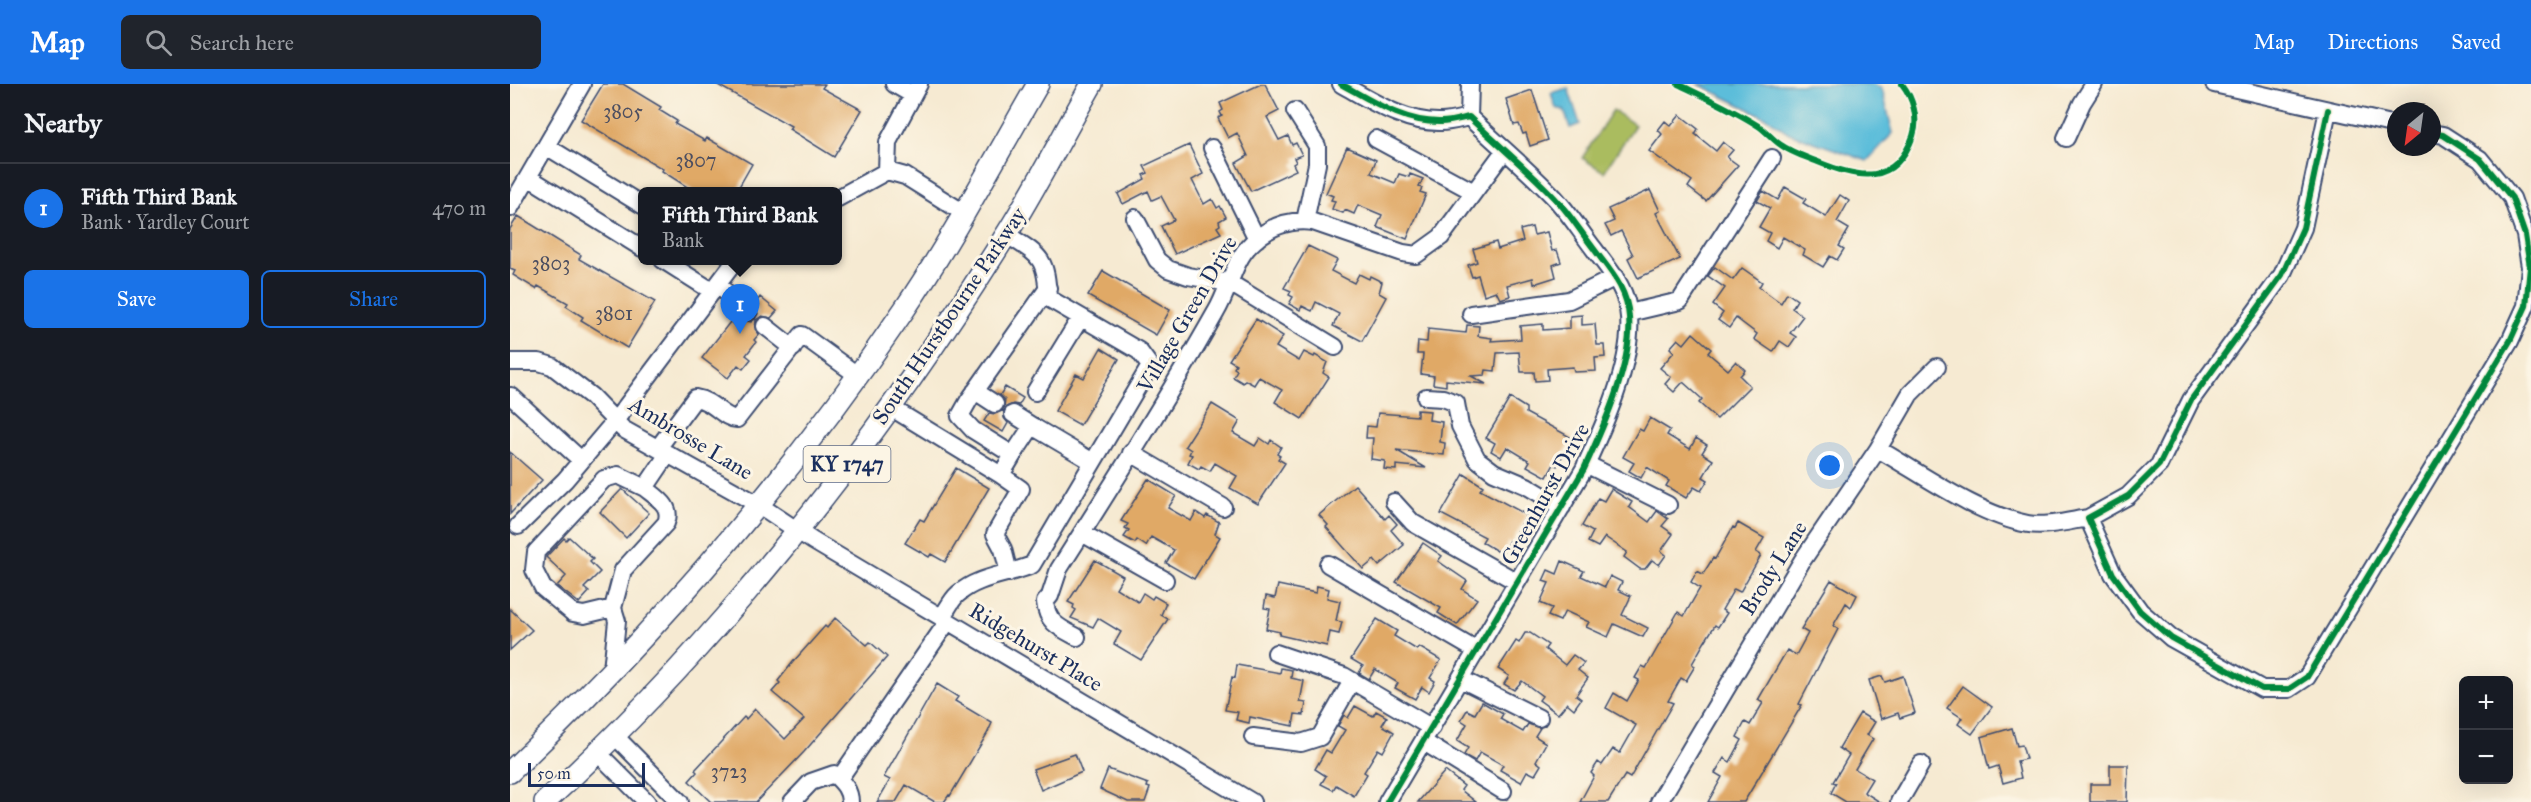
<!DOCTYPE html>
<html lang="en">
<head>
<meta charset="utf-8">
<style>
  body { margin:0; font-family:"IM FELL Great Primer",serif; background:#20242c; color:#f1f3f6 }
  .controls { position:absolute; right:18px; bottom:18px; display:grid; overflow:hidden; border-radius:9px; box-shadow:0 6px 24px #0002 }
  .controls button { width:54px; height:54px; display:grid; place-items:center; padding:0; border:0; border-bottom:2px solid #363941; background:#171b24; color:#f1f3f6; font:30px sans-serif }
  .compass { position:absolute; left:1877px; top:18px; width:54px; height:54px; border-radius:50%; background:#171b24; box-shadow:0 6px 24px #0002; rotate:209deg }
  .scale { position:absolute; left:18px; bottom:15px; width:117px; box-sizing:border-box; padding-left:6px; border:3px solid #1b2f5e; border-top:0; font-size:16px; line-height:21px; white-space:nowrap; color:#1b2f5e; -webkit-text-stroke:4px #fcf5e5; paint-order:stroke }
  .you { position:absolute; left:1320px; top:382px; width:21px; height:21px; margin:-15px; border:4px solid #fff; border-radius:50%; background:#1a73e8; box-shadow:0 0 0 9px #1a73e833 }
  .badge { display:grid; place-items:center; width:39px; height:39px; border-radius:50%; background:#1a73e8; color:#fff; font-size:20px; font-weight:700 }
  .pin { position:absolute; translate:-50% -50px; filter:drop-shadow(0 2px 3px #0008) }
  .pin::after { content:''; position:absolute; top:32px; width:21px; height:18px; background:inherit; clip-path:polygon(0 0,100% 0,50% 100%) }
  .popup { position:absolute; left:128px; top:103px; width:204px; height:78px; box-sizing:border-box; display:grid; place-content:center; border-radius:9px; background:#171b24; filter:drop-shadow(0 2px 4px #0005); font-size:20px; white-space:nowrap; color:#9ea1a6 }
  .popup b { font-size:22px; color:#f1f3f6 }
  .popup::after { content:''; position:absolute; left:50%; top:100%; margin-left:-12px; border:12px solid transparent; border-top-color:#171b24 }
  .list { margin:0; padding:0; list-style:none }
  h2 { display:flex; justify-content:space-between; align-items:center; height:78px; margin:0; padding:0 24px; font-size:26px }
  h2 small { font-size:20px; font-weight:400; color:#9ea1a6 }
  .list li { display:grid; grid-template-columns:39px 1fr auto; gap:18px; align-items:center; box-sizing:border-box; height:90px; padding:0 24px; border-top:2px solid #363941 }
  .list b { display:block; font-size:22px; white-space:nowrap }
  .list p { margin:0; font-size:20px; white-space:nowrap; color:#9ea1a6 }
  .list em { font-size:20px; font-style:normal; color:#9ea1a6 }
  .actions { display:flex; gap:12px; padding:18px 24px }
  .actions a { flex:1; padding:14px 0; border:2px solid #1a73e8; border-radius:9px; text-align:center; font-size:21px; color:#1a73e8 }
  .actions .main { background:#1a73e8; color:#fff }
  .icon { flex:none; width:33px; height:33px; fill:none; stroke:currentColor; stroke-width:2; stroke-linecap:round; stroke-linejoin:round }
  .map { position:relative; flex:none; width:2021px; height:718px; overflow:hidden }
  header { display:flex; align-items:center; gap:36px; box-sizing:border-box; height:84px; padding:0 30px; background:#1a73e8; color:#fff }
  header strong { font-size:28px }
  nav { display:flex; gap:33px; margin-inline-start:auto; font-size:21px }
  .search { width:420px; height:54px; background:#20242c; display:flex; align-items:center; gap:15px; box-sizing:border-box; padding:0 21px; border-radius:9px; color:#9ea1a6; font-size:22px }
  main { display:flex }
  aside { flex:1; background:#171b24 }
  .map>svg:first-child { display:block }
  .green { fill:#aabc5f; stroke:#62765e; stroke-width:1.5 }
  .water { fill:#5cbdda; stroke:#3c769c; stroke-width:1.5 }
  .building { fill:#e0a966 }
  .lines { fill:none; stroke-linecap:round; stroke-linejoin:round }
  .minor-casing { stroke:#3c4b6f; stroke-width:20 }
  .major-casing { stroke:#3c4b6f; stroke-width:24 }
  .minor { stroke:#fff; stroke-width:16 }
  .major { stroke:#fff; stroke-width:21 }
  .cycleway-casing { stroke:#fcf5e5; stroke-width:10 }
  .cycleway { stroke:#00873e; stroke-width:6 }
  .labels { text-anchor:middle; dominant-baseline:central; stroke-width:6; stroke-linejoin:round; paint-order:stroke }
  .number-label { font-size:20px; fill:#4c4e60 }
  .shield { fill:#fcf5e5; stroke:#5e6a86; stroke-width:1.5 }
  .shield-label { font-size:21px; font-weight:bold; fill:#1b2f5e }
  .street-label { font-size:22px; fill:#1b2f5e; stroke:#fcf5e5 }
</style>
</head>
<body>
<header>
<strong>Map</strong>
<div class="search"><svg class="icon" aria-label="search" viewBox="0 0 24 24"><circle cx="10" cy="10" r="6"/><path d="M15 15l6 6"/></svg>Search here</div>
<nav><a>Map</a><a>Directions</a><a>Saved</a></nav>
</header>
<main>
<aside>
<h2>Nearby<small></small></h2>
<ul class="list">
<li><span class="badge">1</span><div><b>Fifth Third Bank</b><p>Bank · Yardley Court</p></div><em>470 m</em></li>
</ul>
<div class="actions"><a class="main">Save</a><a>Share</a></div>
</aside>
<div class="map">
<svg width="2021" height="718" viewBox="0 0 2021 718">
  <rect width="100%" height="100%" fill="#fcf5e5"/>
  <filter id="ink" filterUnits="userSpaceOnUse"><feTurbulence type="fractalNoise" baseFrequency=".0167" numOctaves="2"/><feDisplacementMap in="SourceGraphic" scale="12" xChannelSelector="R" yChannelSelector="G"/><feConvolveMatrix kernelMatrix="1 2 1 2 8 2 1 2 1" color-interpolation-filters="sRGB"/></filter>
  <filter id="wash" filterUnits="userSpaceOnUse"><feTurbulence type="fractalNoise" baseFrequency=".008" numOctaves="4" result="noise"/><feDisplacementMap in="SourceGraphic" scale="24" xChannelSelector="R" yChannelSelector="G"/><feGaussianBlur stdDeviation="1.35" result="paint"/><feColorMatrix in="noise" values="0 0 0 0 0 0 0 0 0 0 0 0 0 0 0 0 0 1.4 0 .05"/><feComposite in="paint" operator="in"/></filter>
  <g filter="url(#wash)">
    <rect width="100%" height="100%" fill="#f6ead2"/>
    <path class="green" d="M1103 26 1125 41 1094 88 1072 74Z"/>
    <path class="water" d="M1188 0H1364L1372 5 1383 49 1357 77 1279 49 1259 35Z
      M1058 4 1070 40 1060 44 1054 26 1046 24 1041 9Z"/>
    <g id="blocks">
      <path class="building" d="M93 0H113L151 23 149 26 167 37 165 40 195 57 197 54 242 80 226 108H185L152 87 153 85 71 36Z
        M206 0H315L312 4 352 26 324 73 279 45 281 42Z
        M751 0H755L769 27 757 33 769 56 778 52 782 61 786 59 792 71 784 74 786 78 783 80 786 86 741 107 726 79 738 72 727 49 718 54 708 34 712 32 710 28 713 26 710 19Z
        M1022 6 1038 56 1020 62 1016 49 1013 50 1009 40 1004 41 996 15Z
        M1170 31 1188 45 1185 50 1206 67 1213 58 1223 66 1217 73 1228 81 1196 117 1178 103 1182 97 1139 67 1152 50 1148 46 1155 37 1161 42Z
        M679 61 693 90 682 96 694 120 702 115 707 124 710 122 716 133 709 137 710 141 707 143 711 149 665 170 651 142 664 136 651 112 642 116 638 107 613 120 608 110 635 95 633 91 638 89 634 82Z
        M837 63 866 76 861 89 885 99 889 90 899 93 900 90 913 95 909 103 912 104 910 108 916 110 897 155 867 143 872 131 848 121 844 130 835 126 833 129 822 125 825 117 821 116 823 112 816 109Z
        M1275 103 1296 115 1293 119 1316 133 1330 111 1339 117 1327 138 1339 145 1329 162 1334 165 1327 176 1320 172 1313 183 1293 171 1295 166 1273 153 1267 164 1256 157 1260 149 1249 143 1260 124 1247 117 1253 107 1268 116Z
        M1140 106 1150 127 1146 129 1170 175 1128 194 1118 174 1123 171 1111 147 1101 152 1095 141 1104 137 1098 125Z
        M8 132 71 171 69 175 145 218 117 264 71 236 73 233 56 222 58 219 28 202 26 205 3 191 5 187 0 185V145Z
        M1022 143 1024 151 1037 148 1042 167 1047 166 1051 178 1043 181 1046 193 1024 200 1023 194 997 201 1000 212 990 215 986 207 974 211 968 191 962 193 958 181 967 178 963 165 986 158 988 165 1013 157 1010 146Z
        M798 162 827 176 821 187 844 199 849 190 859 195 860 192 872 198 869 209 876 213 852 257 823 242 829 230 806 218 802 227 792 222 790 226 779 220 783 213 779 211 781 207 774 204Z
        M1205 183 1223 196 1232 184 1252 198 1249 203 1271 219 1277 209 1287 216 1282 224 1293 232 1280 249 1286 253 1279 263 1270 257 1263 268 1244 255 1247 250 1226 234 1219 244 1208 236 1213 229 1203 221 1215 204 1198 192Z
        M593 187 660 226 646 251 578 212Z
        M250 213 267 227 261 234 252 232 246 236 245 245 249 250 244 256 246 258 236 271 241 275 233 285 228 281 218 294 192 274 220 238 227 243 232 236 241 238 245 235 248 230 245 220Z
        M1072 231V241L1085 240 1087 261H1094L1095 273 1085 274 1086 287 1064 288 1063 283 1037 285 1038 296 1025 297 1024 288H1011L1009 268 987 269 985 287 976 286 975 291 961 292 976 300 936 296V302L923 300 924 292 911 290 913 270H907L908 257 917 258 918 245 956 249 957 241 969 242 968 252 982 254 981 257 1011 255 1010 242 1033 240V246L1060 244V232Z
        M746 235 773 252 766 263 789 277 794 268 804 273 805 271 817 278 813 289 819 293 792 335 765 318 772 306 749 293 744 301 735 296 733 299 723 293 727 286 724 284 726 280 719 276Z
        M1183 249 1201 265 1198 269 1218 286 1226 277 1235 286 1230 292 1240 302 1207 335 1189 319 1192 315 1173 298 1164 308 1155 300 1161 293 1150 284 1164 268 1160 264 1168 255 1174 260Z
        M591 264 609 275 570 341 545 327 566 290 574 294Z
        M495 303 513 314 509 321 503 320 494 324 495 316 490 311Z
        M1000 314 1016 324V329L1062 354 1047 382 1044 380 1037 393 1017 382 1020 377 997 363 991 373 981 367 985 359 976 354Z
        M702 320 730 337 723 349 745 362 750 354 759 360 761 356 771 363 767 370 770 372 768 375 775 379 748 420 720 404 727 392 705 379 700 387 691 382 689 385 678 379 682 371 679 370 681 366 675 362Z
        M494 326V334L498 339 493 348 474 337 479 329 485 330Z
        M907 326 920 327 919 336 932 338 930 358 935 359 934 371 886 366 916 384 886 381V386L874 385 875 377 861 375 863 354H856L857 342 866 343 868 329 907 332Z
        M1140 334 1160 346 1157 351 1180 365 1186 354 1197 361 1192 369 1203 376 1193 393 1198 396 1191 407 1184 403 1176 414 1156 402 1159 397 1137 383 1131 394 1119 387 1124 379 1113 373 1129 345 1133 347Z
        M0 368 32 396 0 430Z
        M446 384 479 404 435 478 421 470 419 473 395 459 410 435 414 437Z
        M954 390 973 402 970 406 1017 431 1001 459 999 457 992 470 972 458 975 453 931 430Z
        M638 395 666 412 658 424 681 437 686 428 695 434 697 431 709 438 705 450 710 453 684 495 656 479 664 466 641 453 636 462 627 456 625 459 614 453 619 446 615 444 618 440 611 437Z
        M845 401 875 435 879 431 887 440 881 446 894 461 869 482 864 476 853 485 816 443 818 441 809 431Z
        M112 405 139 429 116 454 90 428Z
        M1101 405 1122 418 1119 423 1139 438 1147 427 1158 435 1152 442 1163 450 1151 467 1156 471 1149 481 1142 476 1135 485H1130L1114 473 1117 468 1095 453 1088 463 1078 458 1083 448 1072 442 1088 414 1094 417Z
        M1228 439 1254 454 1246 468 1251 471 1230 508 1224 505 1212 526 1217 529 1208 543 1205 541 1194 559 1182 580 1185 582 1176 597 1171 594 1158 617 1163 619 1120 694 1115 691 1098 718H1070L1084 692 1081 689 1088 678 1092 681 1103 665 1110 669 1126 641 1096 624 1104 609 1117 617 1129 596 1125 594 1132 582 1136 584 1168 528 1174 532 1190 504 1181 498 1187 487 1193 490 1203 474 1205 475 1223 443 1225 444Z
        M59 453 83 475 80 478 90 488 74 504 79 508 69 519 47 502 56 492 36 473 54 454 56 456Z
        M913 459 932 472 928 477 957 497 952 505 967 515 947 541 928 529 931 524 886 498Z
        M585 476 613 492 606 504 628 518 633 509 642 515 644 512 656 519 651 531 658 535 631 576 604 560 611 548 588 534 583 543 561 534 566 526 563 524 564 521 558 518Z
        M1052 477 1074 487 1071 492 1095 503 1100 492 1112 498 1108 506 1121 512 1112 531 1138 544 1133 553 1104 540 1098 553 1076 543 1079 538 1055 527 1050 537 1038 532 1042 524 1030 519 1039 499 1033 497 1038 486 1047 490Z
        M1321 496 1347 511 1341 523 1336 519 1323 542 1328 545 1289 620 1292 621 1234 718H1198L1212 693 1205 689 1214 674 1220 678 1232 656 1227 653 1235 638 1240 641 1253 619 1248 616 1277 566 1286 571 1298 549 1291 545Z
        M768 501 806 509 807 502 819 505 817 514 830 517 826 537 832 538 829 550 820 548 817 562 769 551 770 548 756 545 760 525 754 524 756 512 765 514Z
        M0 525 22 546 0 566Z
        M325 534 357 561 360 558 377 573 294 668 246 718H201L179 697 187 688 185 686 234 633 236 635 245 625 275 655 294 635 262 608 270 599 268 597 283 578 315 542 317 544Z
        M867 535 887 547 884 552 907 566 909 563 931 576 920 594 925 597 919 608 912 603 905 615 885 604 888 599 865 585 859 595 849 589 853 582 841 575Z
        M1015 549H1020L1038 561 1035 565 1055 581 1063 571 1074 579 1068 586 1078 594 1066 611 1071 615 1064 625 1057 619 1048 630 1029 616 1032 612 1012 597 1004 606 994 600 999 592 988 585 1006 557 1009 559Z
        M727 581 770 589 771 584 782 586 781 594 794 597 790 618 796 619 794 631 785 630 783 642 740 633 739 639 726 636 728 628 715 626 722 593 725 594Z
        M1372 592 1375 598 1393 592 1405 629 1390 634 1388 629 1371 635 1359 596Z
        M427 600 448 613 445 617 482 639 477 650 440 712 439 711 434 718H425L396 701 386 718H367L380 696 374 693Z
        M1453 602 1482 623 1462 650 1448 640 1452 634 1437 624Z
        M972 618 993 630 990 635 1013 648 1018 640 1030 644 1025 652 1036 659 1026 677 1031 681 1025 691 1017 687 1011 698 990 686 993 681 970 668 965 677 954 671 958 664 947 657 957 640 951 636 957 626 965 630Z
        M845 622 863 632 866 627 877 633 872 641 884 648 873 668 868 665 854 688 857 690 844 712 826 701 823 706 811 700 816 692 805 685 816 666 821 669 835 646 828 642 834 631 838 634Z
        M1350 629 1365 638 1357 651 1363 655 1345 685 1362 695 1354 708 1370 718H1336L1321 709 1326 699 1323 698 1339 671 1329 664Z
        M1502 644 1507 662 1512 661 1516 675 1507 677 1511 694 1493 699 1488 682 1479 685 1471 653Z
        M565 670 572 688 531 706 523 685Z
        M1600 681H1618L1617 718H1580V700H1600Z
        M598 685 638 700 637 703 640 704 635 718H618L590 705Z
        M935 687 954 702 951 706 966 718H908Z"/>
    </g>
  </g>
  <g filter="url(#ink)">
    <use href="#blocks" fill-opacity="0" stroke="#3c4b6f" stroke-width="1.5"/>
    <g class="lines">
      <defs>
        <path id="minor" d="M384 0 403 11
          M831 0C862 17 894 39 931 38 940 38 950 35 959 33 986 59 1016 84 1042 111 1058 127 1070 147 1084 165 1100 187 1117 204 1119 233 1123 278 1093 344 1074 385L877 718
          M1704 0 1886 41
          M1818 26 1793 144 1772 191 1681 316 1649 381 1618 412 1578 434 1603 490 1630 527 1661 554 1752 605H1779L1797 593 2000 257 2016 222 2020 183 2015 151 2002 114 1970 75 1933 51 1922 49
          M785 27 807 62V80L795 137
          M959 33 960 0
          M1556 54 1572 19 1584 0
          M866 55 964 108
          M36 62 132 121
          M702 64 747 155
          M377 87 378 58 409 0
          M18 93 132 164
          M328 114 377 87 395 92 454 129
          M0 124 72 0
          M625 134 647 176 658 185 678 192 720 199 825 263
          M153 176 202 207
          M208 201 238 228
          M1119 229 1170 217 1262 74
          M961 230 1059 216 1106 193
          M255 242 283 264
          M0 278H29L42 282 81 312 113 345 249 421 303 457 742 718
          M465 307 485 320
          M525 308 571 233
          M1 312 71 376
          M916 313 933 314 946 319 950 342 967 375 984 388 1017 402 1052 423
          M380 323 491 391 503 371 463 346 450 332 459 316 538 204
          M503 330 522 342
          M148 364 185 314C205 317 212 334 227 335L292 251 347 291
          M1368 365C1412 390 1468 431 1518 440 1536 443 1559 437 1578 434
          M621 369 713 423
          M503 371 522 342 583 378
          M1076 380 1158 421
          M491 391 511 405 485 450 493 465 499 489
          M884 418 903 439 1007 498
          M8 442 55 396 105 337 226 176
          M572 449 655 496
          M818 480 967 567
          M103 524 113 486 156 439C163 422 147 414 135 404
          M432 533C437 526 441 516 448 510 468 492 498 491 522 481L640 282 629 267 538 214C536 172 530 172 496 150
          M567 553C550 544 537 539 535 518L540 512 549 485C603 400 657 315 706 228 719 207 723 177 741 160 758 143 779 135 803 138L893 169 906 171 931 153 995 66
          M766 569 834 592 922 644
          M102 586 107 537 103 524 74 531 63 529 33 504 24 486 26 468 94 395 108 391 135 404 158 370
          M951 595 1029 634
          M105 652 170 718
          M743 653 791 659 810 653 842 597
          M914 658 993 707
          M88 669 137 718
          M329 695 438 537
          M282 718 301 698 324 690C332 698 340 705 340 718
          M1149 718 1292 477 1368 365 1400 310 1427 283
          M1389 718 1411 680"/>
        <path id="major" d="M0 688C147 548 280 394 394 226 443 154 484 76 528 0
          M35 718C217 551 371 352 501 143 530 96 555 47 582 0"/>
      </defs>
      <use href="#minor" class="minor-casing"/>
      <use href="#major" class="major-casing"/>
      <use href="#minor" class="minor"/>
      <use href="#major" class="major"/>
      <defs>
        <path id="cycleway" d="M831 0C862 17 894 39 931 38 940 38 950 35 959 33 986 59 1016 84 1042 111 1058 127 1070 147 1084 165 1100 187 1117 204 1119 233 1123 278 1093 344 1074 385L877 718
          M1168 0C1195 13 1224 26 1250 43 1257 48 1263 56 1271 61 1282 69 1296 73 1308 78 1349 95 1385 102 1403 52 1409 35 1403 14 1392 0
          M1818 26 1793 144 1772 191 1681 316 1649 381 1618 412 1578 434 1603 490 1630 527 1661 554 1752 605H1779L1797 593 2000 257 2016 222 2020 183 2015 151 2002 114 1970 75 1933 51 1922 49"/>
      </defs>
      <use href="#cycleway" class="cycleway-casing"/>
      <use href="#cycleway" class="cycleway"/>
    </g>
  </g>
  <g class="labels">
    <g class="number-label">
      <text x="113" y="27">3805</text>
      <text x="186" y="76">3807</text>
      <text x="41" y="179">3803</text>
      <text x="104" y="229">3801</text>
      <text x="219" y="687">3723</text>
    </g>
    <rect class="shield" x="293.5" y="362" width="87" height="36" rx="4.5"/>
    <g class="shield-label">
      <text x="337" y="380">KY 1747</text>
    </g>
    <g class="street-label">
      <text transform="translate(677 230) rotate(-60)">Village Green Drive</text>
      <text transform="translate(439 232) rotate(-56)">South Hurstbourne Parkway</text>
      <text transform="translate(181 354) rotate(31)">Ambrosse Lane</text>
      <text transform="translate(1035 410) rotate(-61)">Greenhurst Drive</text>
      <text transform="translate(1263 484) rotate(-58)">Brody Lane</text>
      <text transform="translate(526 563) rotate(31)">Ridgehurst Place</text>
    </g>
  </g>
</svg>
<div class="controls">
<button>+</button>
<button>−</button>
</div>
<svg class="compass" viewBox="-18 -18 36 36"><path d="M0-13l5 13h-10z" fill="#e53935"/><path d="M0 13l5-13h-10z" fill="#9ea1a6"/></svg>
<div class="scale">50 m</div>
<div class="you"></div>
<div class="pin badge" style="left:230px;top:250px">1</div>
<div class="popup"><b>Fifth Third Bank</b>Bank</div>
</div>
</main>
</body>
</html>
